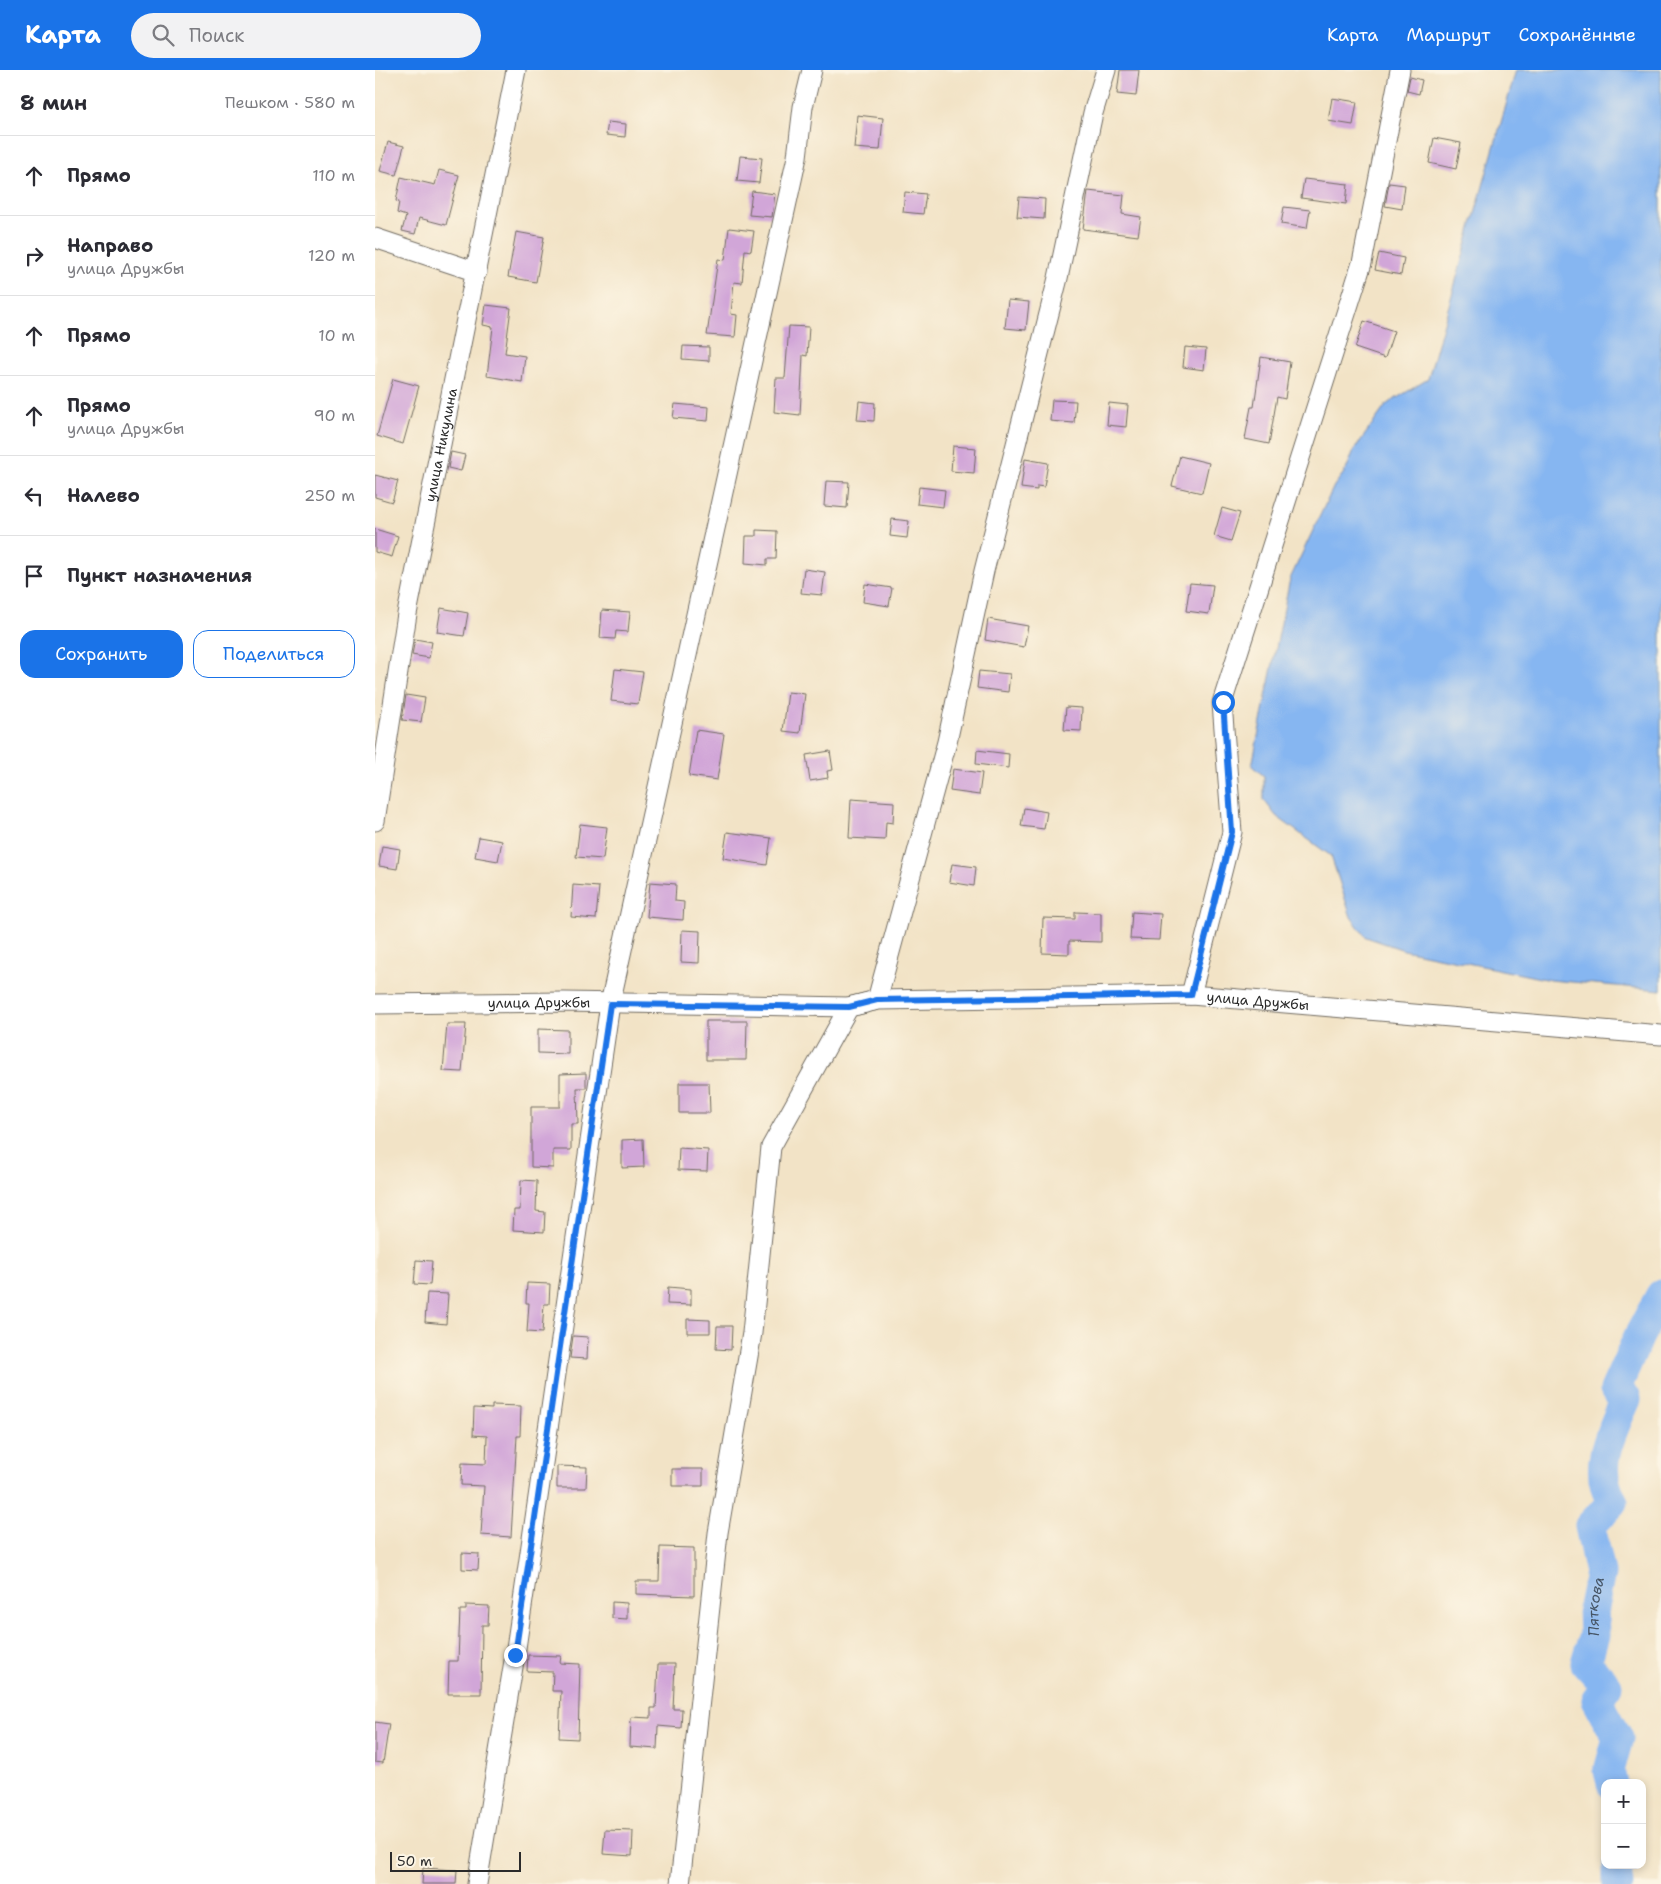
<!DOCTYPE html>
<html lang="ru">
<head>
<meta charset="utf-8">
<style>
  body { margin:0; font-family:"Shantell Sans",sans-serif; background:#f2f2f3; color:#2b2b33 }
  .controls { position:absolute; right:15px; bottom:15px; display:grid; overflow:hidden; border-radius:10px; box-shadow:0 2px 8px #0003 }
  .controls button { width:45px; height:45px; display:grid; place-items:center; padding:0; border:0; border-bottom:1px solid #e1e1e2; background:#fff; color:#2b2b33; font:25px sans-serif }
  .scale { position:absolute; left:15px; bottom:12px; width:131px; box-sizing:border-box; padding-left:5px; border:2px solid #2b2b2b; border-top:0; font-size:14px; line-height:18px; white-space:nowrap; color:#2b2b2b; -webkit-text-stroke:4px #fcf5e5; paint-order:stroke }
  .stop { position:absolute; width:15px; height:15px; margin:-11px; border:4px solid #1a73e8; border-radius:50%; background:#fff }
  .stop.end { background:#1a73e8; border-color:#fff; box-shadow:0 1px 5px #0008 }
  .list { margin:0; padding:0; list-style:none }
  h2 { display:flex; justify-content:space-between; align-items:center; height:65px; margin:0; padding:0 20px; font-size:21px }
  h2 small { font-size:16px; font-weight:400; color:#7c7c81 }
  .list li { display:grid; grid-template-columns:32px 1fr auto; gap:15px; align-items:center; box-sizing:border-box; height:80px; padding:0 20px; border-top:1px solid #e1e1e2 }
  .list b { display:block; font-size:19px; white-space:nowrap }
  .list p { margin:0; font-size:16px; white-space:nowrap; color:#7c7c81 }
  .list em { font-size:16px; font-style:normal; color:#7c7c81 }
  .actions { display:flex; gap:10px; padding:15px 20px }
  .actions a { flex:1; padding:11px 0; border:1px solid #1a73e8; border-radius:15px; text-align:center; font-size:18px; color:#1a73e8 }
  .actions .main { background:#1a73e8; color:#fff }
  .icon { flex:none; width:28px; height:28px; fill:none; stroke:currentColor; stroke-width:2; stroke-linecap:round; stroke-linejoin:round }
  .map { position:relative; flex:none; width:1286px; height:1814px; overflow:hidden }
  header { display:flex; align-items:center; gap:30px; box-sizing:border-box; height:70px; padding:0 25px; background:#1a73e8; color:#fff }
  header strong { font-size:24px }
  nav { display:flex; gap:28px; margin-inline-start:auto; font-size:18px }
  .search { width:350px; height:45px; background:#f2f2f3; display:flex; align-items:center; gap:12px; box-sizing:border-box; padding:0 18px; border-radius:28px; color:#7c7c81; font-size:19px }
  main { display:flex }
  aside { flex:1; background:#fff }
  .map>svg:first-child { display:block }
  .water { fill:#86b6f1; stroke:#58708e }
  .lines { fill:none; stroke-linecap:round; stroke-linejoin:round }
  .river { stroke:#86b6f1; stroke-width:31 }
  .building { fill:#d1a6d8 }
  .minor-casing { stroke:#716b61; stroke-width:21 }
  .minor { stroke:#fff; stroke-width:19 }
  .route { stroke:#1a73e8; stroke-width:6 }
  .labels { text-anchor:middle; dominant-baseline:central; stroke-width:4.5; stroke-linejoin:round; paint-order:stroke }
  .street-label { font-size:14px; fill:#2b2b2b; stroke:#fcf5e5 }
  .water-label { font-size:15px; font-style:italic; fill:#465566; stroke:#fcf5e5 }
</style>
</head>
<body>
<header>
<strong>Карта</strong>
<div class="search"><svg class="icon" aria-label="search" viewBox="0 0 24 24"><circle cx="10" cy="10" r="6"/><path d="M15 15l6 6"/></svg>Поиск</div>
<nav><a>Карта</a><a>Маршрут</a><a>Сохранённые</a></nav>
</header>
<main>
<aside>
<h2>8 мин<small>Пешком · 580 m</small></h2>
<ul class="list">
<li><svg class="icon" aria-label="ahead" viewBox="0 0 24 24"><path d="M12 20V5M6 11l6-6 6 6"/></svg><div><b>Прямо</b></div><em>110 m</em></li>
<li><svg class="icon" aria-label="right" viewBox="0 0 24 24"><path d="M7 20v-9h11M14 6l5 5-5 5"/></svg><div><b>Направо</b><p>улица Дружбы</p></div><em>120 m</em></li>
<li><svg class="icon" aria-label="ahead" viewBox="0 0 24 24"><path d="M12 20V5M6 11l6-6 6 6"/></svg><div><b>Прямо</b></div><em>10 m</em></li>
<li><svg class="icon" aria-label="ahead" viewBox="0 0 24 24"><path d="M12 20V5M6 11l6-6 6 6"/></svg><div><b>Прямо</b><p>улица Дружбы</p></div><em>90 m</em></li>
<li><svg class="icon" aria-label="left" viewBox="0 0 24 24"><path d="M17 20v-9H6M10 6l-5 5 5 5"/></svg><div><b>Налево</b></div><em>250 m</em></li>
<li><svg class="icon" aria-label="arrive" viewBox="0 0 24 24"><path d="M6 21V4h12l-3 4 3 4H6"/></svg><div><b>Пункт назначения</b></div></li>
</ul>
<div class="actions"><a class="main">Сохранить</a><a>Поделиться</a></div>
</aside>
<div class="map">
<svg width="1286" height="1814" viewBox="0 0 1286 1814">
  <rect width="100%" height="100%" fill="#fcf5e5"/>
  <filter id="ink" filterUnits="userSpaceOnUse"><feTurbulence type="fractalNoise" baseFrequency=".02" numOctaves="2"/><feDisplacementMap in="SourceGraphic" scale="10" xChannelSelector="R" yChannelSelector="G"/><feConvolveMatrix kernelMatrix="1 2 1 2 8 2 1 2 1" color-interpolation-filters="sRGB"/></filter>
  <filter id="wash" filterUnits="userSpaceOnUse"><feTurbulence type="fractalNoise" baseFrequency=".0096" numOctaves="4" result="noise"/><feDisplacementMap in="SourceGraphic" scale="20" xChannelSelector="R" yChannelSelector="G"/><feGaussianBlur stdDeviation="1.12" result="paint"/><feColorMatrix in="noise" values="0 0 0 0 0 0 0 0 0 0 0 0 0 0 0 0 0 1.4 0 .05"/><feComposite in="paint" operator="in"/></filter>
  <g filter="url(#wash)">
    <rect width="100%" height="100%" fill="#f2e3c6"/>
    <path class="water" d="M1141 0H1286V920L1175 910 1029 880 991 867 976 847 956 786 901 746 889 730V706L877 696 915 509 959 416 971 400 979 380 1012 334 1053 309Z"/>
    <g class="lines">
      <g class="river">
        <path id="s1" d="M1237 1713 1234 1701 1243 1668 1222 1630 1232 1616 1211 1593 1219 1565 1218 1537 1225 1503 1215 1456 1238 1432C1216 1399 1237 1361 1251 1329L1240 1320 1264 1266 1286 1225"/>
        <path d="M1243 1795V1814"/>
      </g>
    </g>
    <g id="blocks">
      <path class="building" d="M745 0H764L761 26 742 24Z
        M1035 7 1047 10 1044 24 1032 21Z
        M957 28 982 32 978 55 953 51Z
        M482 45 508 48 505 80 479 78Z
        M233 52 251 54 250 67 231 65Z
        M1059 68 1086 73 1081 99 1054 93Z
        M13 72 29 76 21 105 5 101Z
        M365 86 387 88 384 113 362 111Z
        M64 100 84 105 71 155 44 148 40 164 27 161 31 146 22 143 24 132 21 131 26 107 60 115Z
        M929 109 973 114 971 134 926 128Z
        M1014 113 1030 115 1027 139 1010 136Z
        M377 121 400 124 397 147 374 145Z
        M713 121 749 125 747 144 766 147 763 166 708 159Z
        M530 122 551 124 548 144 528 142Z
        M644 127 670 129 669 149 642 147Z
        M909 137 935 140 932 158 906 154Z
        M354 158 379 161 376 181 370 180 367 213 359 212 356 244 362 245 360 267 332 265 343 189 350 190Z
        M141 162 169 167 161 212 133 207Z
        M1004 183 1029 188 1026 205 1000 200Z
        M633 230 654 232 651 260 630 258Z
        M111 235 136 238 130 283 150 286 147 312 112 306 118 257 108 255Z
        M989 251 1019 261 1010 288 980 278Z
        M414 256 434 257 432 286 428 285 425 345 399 342 401 308H410Z
        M308 276 334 277V291L307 289Z
        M810 277 831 279 829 300 808 297Z
        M886 287 915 292 910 329 902 327 894 374 870 369 876 337H879Z
        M18 309 44 316 28 374 2 366Z
        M677 330 701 331 699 353 675 351Z
        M484 331 500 333 499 351 482 350Z
        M734 333 753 335 751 357 732 355Z
        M300 334 334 337 333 351 298 348Z
        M578 376 601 378 599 403 576 401Z
        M76 382 90 385 86 401 73 398Z
        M805 386 834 393 827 423 797 416Z
        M650 389 673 393 669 417 662 416V420L646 418Z
        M0 405 23 411 17 432 0 427Z
        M451 411 474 412 472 438 449 436Z
        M544 417 570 420 568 437 542 434Z
        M847 438 865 443 856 471 839 466Z
        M517 449 534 451 532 468 515 466Z
        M0 459 23 466 17 487 0 482Z
        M381 460 402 461 401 489H392V495L370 493 371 466H381Z
        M429 499 450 502 447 525 426 523Z
        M815 513 838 515 834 544 811 541Z
        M490 514 517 518 514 536 488 532Z
        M66 538 93 543 89 566 62 562Z
        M227 540 255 542 253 562 241 561 240 569 225 568Z
        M613 549 653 556 649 577 610 570Z
        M40 569 57 572 54 588 37 585Z
        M240 599 268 602 263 634 236 631Z
        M604 601 635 604 633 622 602 618Z
        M413 622 430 624 425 663 408 661Z
        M31 625 50 628 46 652 27 650Z
        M691 637 707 638 706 661 689 660Z
        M321 660 349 664 342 710 314 706Z
        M602 680 634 684 633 698 601 694Z
        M455 681 458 700 452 701 453 708 435 711 431 685Z
        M578 699 607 703 604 725 575 721Z
        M476 729 519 732 518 753 511 752 510 770 474 768Z
        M649 738 672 742 669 759 646 756Z
        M205 754 232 757 228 789 201 787Z
        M352 762 396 768 392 795 348 788Z
        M104 767 127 771 123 791 100 787Z
        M7 776 25 779 22 799 4 796Z
        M577 794 601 797 599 816 574 812Z
        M275 812 301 814 300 831 309 832 308 850 272 847Z
        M198 815 224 817 221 849 196 847Z
        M700 842 726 843V872L694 871V884L667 883 668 848 700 849Z
        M757 842 786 844 784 870 755 869Z
        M307 860 325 861 324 893 306 892Z
        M331 951H372L371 990H331Z
        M72 954H91L87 1002 68 1001Z
        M163 959 193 960V984L163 983Z
        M211 1003V1018H202L203 1054H196V1080H178V1098L156 1097V1037H185V1004Z
        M304 1013H334L335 1043H304Z
        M268 1069 269 1097 247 1098V1070Z
        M304 1078 333 1080 332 1101 303 1100Z
        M146 1110 162 1111 161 1141 170 1142 169 1162 138 1160 139 1140H145Z
        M41 1190 57 1191 55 1215 39 1214Z
        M152 1213 175 1214 174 1234H169L167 1263 152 1262 154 1233H151Z
        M293 1217 316 1219V1235L292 1234Z
        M52 1223 73 1224 71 1254 50 1252Z
        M312 1249 335 1250V1263H312Z
        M342 1256H357L356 1280 341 1279Z
        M198 1266 213 1267 212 1289 195 1288Z
        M117 1335 146 1336 145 1366H142L136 1467 106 1465 109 1416 86 1415 87 1393 111 1394 112 1366 98 1365 99 1338 117 1339Z
        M182 1396 212 1397 211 1418H182Z
        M297 1399H328V1416H297Z
        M285 1477 319 1478V1526L261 1524V1511H284Z
        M87 1483 104 1484 103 1500 87 1499Z
        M237 1532 252 1533V1549L237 1548Z
        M91 1535 114 1536 113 1555H107L106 1624H73L74 1591H83L85 1540H91Z
        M153 1585 186 1586 185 1593 205 1594 203 1669 184 1668 186 1621H177L178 1602 152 1601Z
        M283 1594H300L298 1639H307L306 1658 283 1656 282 1679 255 1677 256 1647 276 1648V1638H281Z
        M0 1652 14 1654 8 1693 0 1692Z
        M230 1760 258 1761 257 1786 228 1784Z
        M48 1798 82 1800 81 1814H47Z"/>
    </g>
  </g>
  <g filter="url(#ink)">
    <use href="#blocks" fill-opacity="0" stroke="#716b61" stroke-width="1"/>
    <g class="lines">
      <defs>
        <g id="minor">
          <path d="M0 168 102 202"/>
          <path id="s2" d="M0 751 32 544 141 0"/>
          <path d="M816 925 857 762 847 633 987 193 1025 0"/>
          <path id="s3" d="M0 934 189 932 474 937 502 930 816 925 1286 965"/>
          <path d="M102 1814 140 1585 235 934 422 87 428 37 437 0"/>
          <path d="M305 1814 343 1463 377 1263 396 1077 474 937 502 930 572 672 609 501 683 208 718 43 731 0"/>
        </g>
      </defs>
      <use href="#minor" class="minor-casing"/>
      <use href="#minor" class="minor"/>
    </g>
  </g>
  <g class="lines" filter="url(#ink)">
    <path class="route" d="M140 1585 235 934 474 937 502 930 816 925 857 762 848 632"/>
  </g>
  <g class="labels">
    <g class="street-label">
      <text stroke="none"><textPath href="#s2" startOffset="382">улица Никулина</textPath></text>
      <text stroke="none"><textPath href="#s3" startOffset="884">улица Дружбы</textPath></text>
      <text stroke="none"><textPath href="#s3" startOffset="164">улица Дружбы</textPath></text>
    </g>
    <g class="water-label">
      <text stroke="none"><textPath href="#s1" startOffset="196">Пяткова</textPath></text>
    </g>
  </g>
</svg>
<div class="controls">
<button>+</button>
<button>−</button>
</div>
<div class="scale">50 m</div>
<div class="stop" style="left:848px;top:632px"></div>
<div class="stop end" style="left:140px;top:1585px"></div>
</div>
</main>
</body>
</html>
